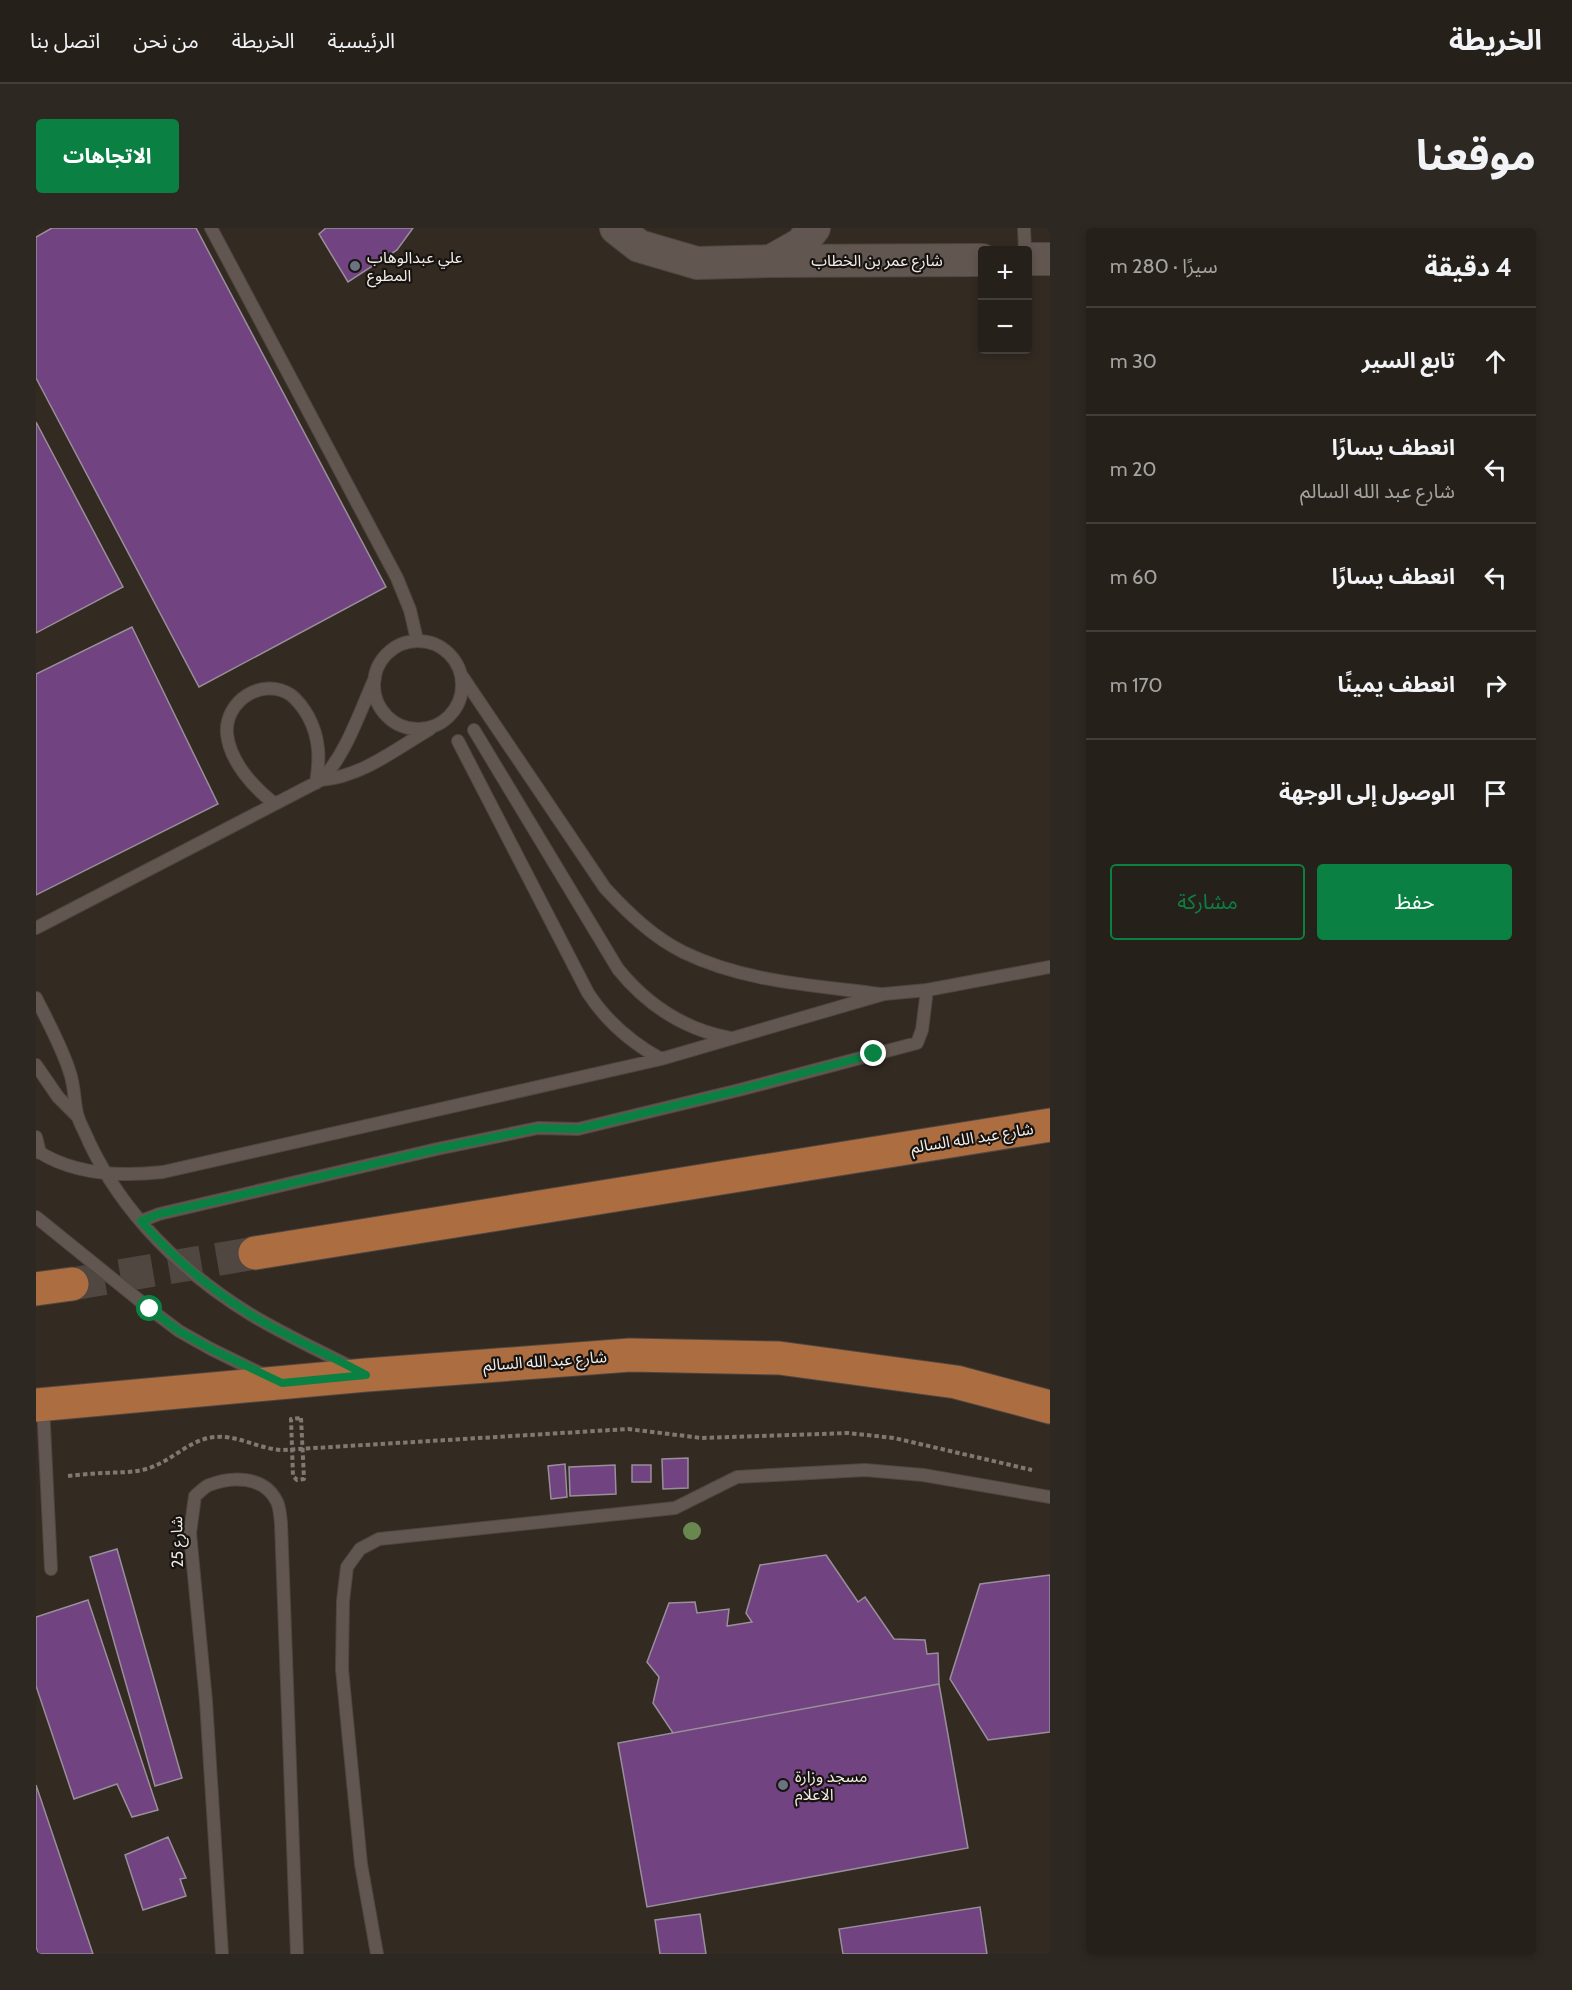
<!DOCTYPE html>
<html lang="ar">
<head>
<meta charset="utf-8">
<style>
  body { margin:0; font-family:Cabin,"Noto Sans Arabic",sans-serif; background:#2e2823; color:#f1f3f6; direction:rtl }
  .controls { position:absolute; right:18px; top:18px; display:grid; overflow:hidden; border-radius:6px; box-shadow:0 3px 9px #0003 }
  .controls button { width:54px; height:54px; display:grid; place-items:center; padding:0; border:0; border-bottom:2px solid #423e39; background:#26201a; color:#f1f3f6; font:30px sans-serif }
  .stop { position:absolute; width:18px; height:18px; margin:-14px; border:4px solid #0b8043; border-radius:50%; background:#fff }
  .stop.end { background:#0b8043; border-color:#fff; box-shadow:0 2px 6px #0008 }
  .list { margin:0; padding:0; list-style:none }
  h2 { display:flex; justify-content:space-between; align-items:center; height:78px; margin:0; padding:0 24px; font-size:26px }
  h2 small { font-size:20px; font-weight:400; color:#a4a3a2 }
  .list li { display:grid; grid-template-columns:39px 1fr auto; gap:18px; align-items:center; box-sizing:border-box; height:108px; padding:0 24px; border-top:2px solid #423e39 }
  .list b { display:block; font-size:22px; white-space:nowrap }
  .list p { margin:0; font-size:20px; white-space:nowrap; color:#a4a3a2 }
  .list em { font-size:20px; font-style:normal; color:#a4a3a2 }
  .actions { display:flex; gap:12px; padding:18px 24px }
  .actions a { flex:1; padding:14px 0; border:2px solid #0b8043; border-radius:6px; text-align:center; font-size:21px; color:#0b8043 }
  .actions .main { background:#0b8043; color:#fff }
  .icon { flex:none; width:33px; height:33px; fill:none; stroke:currentColor; stroke-width:2; stroke-linecap:round; stroke-linejoin:round }
  .map { position:relative; flex:none; width:1014px; height:1726px; overflow:hidden; direction:ltr; border-radius:6px }
  header { display:flex; align-items:center; gap:36px; box-sizing:border-box; height:84px; padding:0 30px; background:#26201a; border-bottom:2px solid #423e39 }
  header strong { font-size:28px }
  nav { display:flex; gap:33px; margin-inline-start:auto; font-size:21px }
  .intro { display:flex; align-items:center; justify-content:space-between; box-sizing:border-box; height:144px; padding:0 36px }
  h1 { margin:0; font-size:42px }
  .button { padding:15px 27px; border-radius:6px; background:#0b8043; color:#fff; font-size:21px; font-weight:700 }
  main { display:flex; gap:36px; padding:0 36px }
  aside { flex:1; background:#26201a; border-radius:6px; box-shadow:0 3px 9px #0003 }
  .map>svg:first-child { display:block }
  .building { fill:#724381; stroke:#988f9a; stroke-width:1.5 }
  .lines { fill:none; stroke-linecap:round; stroke-linejoin:round }
  .primary-tunnel { stroke:#504740; stroke-width:33; stroke-dasharray:33 16; stroke-linecap:butt }
  .service-casing { stroke:#4f4641; stroke-width:14 }
  .tertiary-casing { stroke:#4f4641; stroke-width:34 }
  .primary-casing { stroke:#4f4641; stroke-width:35 }
  .path { stroke:#807871; stroke-width:4; stroke-dasharray:4.5 3; stroke-linecap:butt }
  .service { stroke:#625750; stroke-width:12 }
  .tertiary { stroke:#625750; stroke-width:32 }
  .primary { stroke:#ac6d40; stroke-width:33 }
  .tree { fill:#698850 }
  .route { stroke:#0b8043; stroke-width:8 }
  .worship-dot { fill:#6b7280; stroke:#171310; stroke-width:2 }
  .labels { text-anchor:middle; dominant-baseline:central; stroke-width:4.5; stroke-linejoin:round; paint-order:stroke }
  .poi-label { font-size:16px; fill:#f2ece7; stroke:#171310; text-anchor:start }
  .street-label { font-size:16px; fill:#f2ece7; stroke:#171310 }
</style>
</head>
<body>
<header>
<strong>الخريطة</strong>
<nav><a>الرئيسية</a><a>الخريطة</a><a>من نحن</a><a>اتصل بنا</a></nav>
</header>
<div class="intro"><h1>موقعنا</h1><a class="button">الاتجاهات</a></div>
<main>
<aside>
<h2>4 دقيقة<small>سيرًا · 280 m</small></h2>
<ul class="list">
<li><svg class="icon" aria-label="ahead" viewBox="0 0 24 24"><path d="M12 20V5M6 11l6-6 6 6"/></svg><div><b>تابع السير</b></div><em>30 m</em></li>
<li><svg class="icon" aria-label="left" viewBox="0 0 24 24"><path d="M17 20v-9H6M10 6l-5 5 5 5"/></svg><div><b>انعطف يسارًا</b><p>شارع عبد الله السالم</p></div><em>20 m</em></li>
<li><svg class="icon" aria-label="left" viewBox="0 0 24 24"><path d="M17 20v-9H6M10 6l-5 5 5 5"/></svg><div><b>انعطف يسارًا</b></div><em>60 m</em></li>
<li><svg class="icon" aria-label="right" viewBox="0 0 24 24"><path d="M7 20v-9h11M14 6l5 5-5 5"/></svg><div><b>انعطف يمينًا</b></div><em>170 m</em></li>
<li><svg class="icon" aria-label="arrive" viewBox="0 0 24 24"><path d="M6 21V4h12l-3 4 3 4H6"/></svg><div><b>الوصول إلى الوجهة</b></div></li>
</ul>
<div class="actions"><a class="main">حفظ</a><a>مشاركة</a></div>
</aside>
<div class="map">
<svg width="1014" height="1726" viewBox="0 0 1014 1726">
  <rect width="100%" height="100%" fill="#332a22"/>
  <path class="building" d="M16 0H160L350 359 163 459 0 150V9Z
    M290 0H377L361 22 312 54 283 6Z
    M0 194 87 359 0 405Z
    M96 399 182 576 0 667V446Z
    M652 1230V1260L627 1261 626 1231Z
    M529 1236 531 1269 515 1271 512 1238Z
    M579 1237 580 1266 534 1268 533 1239Z
    M596 1237H615V1254H596Z
    M81 1321 146 1550 119 1558 54 1329Z
    M790 1327 822 1374 829 1369 858 1411 889 1412 891 1426 902 1425 903 1456 637 1505 617 1475 623 1449 611 1434 633 1375 659 1374 661 1385 693 1381 691 1398 716 1394 710 1385 724 1337Z
    M1014 1347V1504L952 1512 914 1451 944 1356Z
    M52 1372 122 1582 96 1589 81 1556 38 1571 0 1458V1389Z
    M903 1456 932 1620 611 1679 582 1515Z
    M0 1557 57 1726H2L0 1719Z
    M132 1609 150 1650 144 1651 150 1668 107 1682 89 1627Z
    M944 1679 951 1726H807L803 1701Z
    M664 1686 670 1726H624L619 1692Z"/>
  <g class="lines">
    <path class="primary-tunnel" d="M36 1056 219 1025"/>
    <defs>
      <path id="service" d="M175 0 361 350 374 382 381 412
        M988 0 989 22
        M338 457a44 44 0 1 1 88 0a44 44 0 1 1-88 0Z
        M426 448 569 660C592 685 617 709 647 724 708 754 777 757 844 766
        M438 502 582 741C611 777 647 801 694 810
        M422 513 552 765C571 794 594 814 625 831
        M285 552C325 549 360 521 394 501
        M239 576C218 560 194 534 191 506 188 473 227 448 255 467 261 472 268 481 272 488 284 510 284 531 280 555
        M0 700 285 552C310 527 324 483 339 450
        M0 770C12 794 26 819 34 845 39 859 38 877 42 889 45 898 50 906 53 914 87 986 147 1045 214 1086 247 1106 282 1122 315 1139
        M0 837 22 869 41 888
        M0 909 4 925
        M0 922C37 947 83 949 127 944L625 831 848 766 891 762 1014 739
        M0 989 114 1081 143 1103 175 1121 230 1148
        M105 993 123 986 401 921 502 900 542 901 703 862 881 815 886 802 891 762
        M7 1177 15 1341
        M186 1726 170 1473 154 1305 159 1268C163 1265 168 1259 173 1257 196 1248 227 1248 240 1272 244 1278 244 1288 245 1295L261 1726
        M341 1726 325 1636 306 1441 307 1373 311 1339 324 1321 343 1311 639 1280 701 1249 829 1242 887 1247 1014 1269"/>
      <path id="tertiary" d="M580 0 603 18 661 35 735 33 765 16 778 0
        M992 31H1014
        M736 33 946 32"/>
      <path id="primary" d="M219 1025 1014 897
        M0 1061 36 1056
        M0 1177 330 1147 594 1127 743 1130 920 1154 1014 1179"/>
    </defs>
    <use href="#service" class="service-casing"/>
    <use href="#tertiary" class="tertiary-casing"/>
    <use href="#primary" class="primary-casing"/>
    <path class="path" d="M265 1190 268 1251 261 1252 257 1248 255 1191Z
      M32 1248C44 1247 57 1245 69 1245 83 1244 96 1245 110 1241 136 1234 154 1210 180 1209 202 1207 223 1221 246 1222L592 1201 666 1210 812 1205 858 1210 996 1242"/>
    <use href="#service" class="service"/>
    <use href="#tertiary" class="tertiary"/>
    <use href="#primary" class="primary"/>
  </g>
  <circle class="tree" cx="656" cy="1303" r="9"/>
  <g class="lines">
    <path class="route" d="M114 1081 143 1103 175 1121 246 1155 330 1147C291 1126 250 1108 212 1085 172 1059 136 1029 105 993L123 986 401 921 502 900 542 901 703 862 838 826"/>
  </g>
  <g class="worship-dot">
    <circle cx="319" cy="38" r="6"/>
    <circle cx="747" cy="1557" r="6"/>
  </g>
  <g class="labels">
    <g class="poi-label">
      <text x="331" y="29">علي عبدالوهاب<tspan x="331" dy="18">المطوع</tspan></text>
      <text x="759" y="1548">مسجد وزارة<tspan x="759" dy="18">الاعلام</tspan></text>
    </g>
    <g class="street-label">
      <text x="841" y="32">شارع عمر بن الخطاب</text>
      <text transform="translate(936 910) rotate(-9)">شارع عبد الله السالم</text>
      <text transform="translate(509 1133) rotate(-4)">شارع عبد الله السالم</text>
      <text transform="translate(141 1314) rotate(-91)">شارع 25</text>
    </g>
  </g>
</svg>
<div class="controls">
<button>+</button>
<button>−</button>
</div>
<div class="stop" style="left:114px;top:1081px"></div>
<div class="stop end" style="left:838px;top:826px"></div>
</div>
</main>
</body>
</html>
